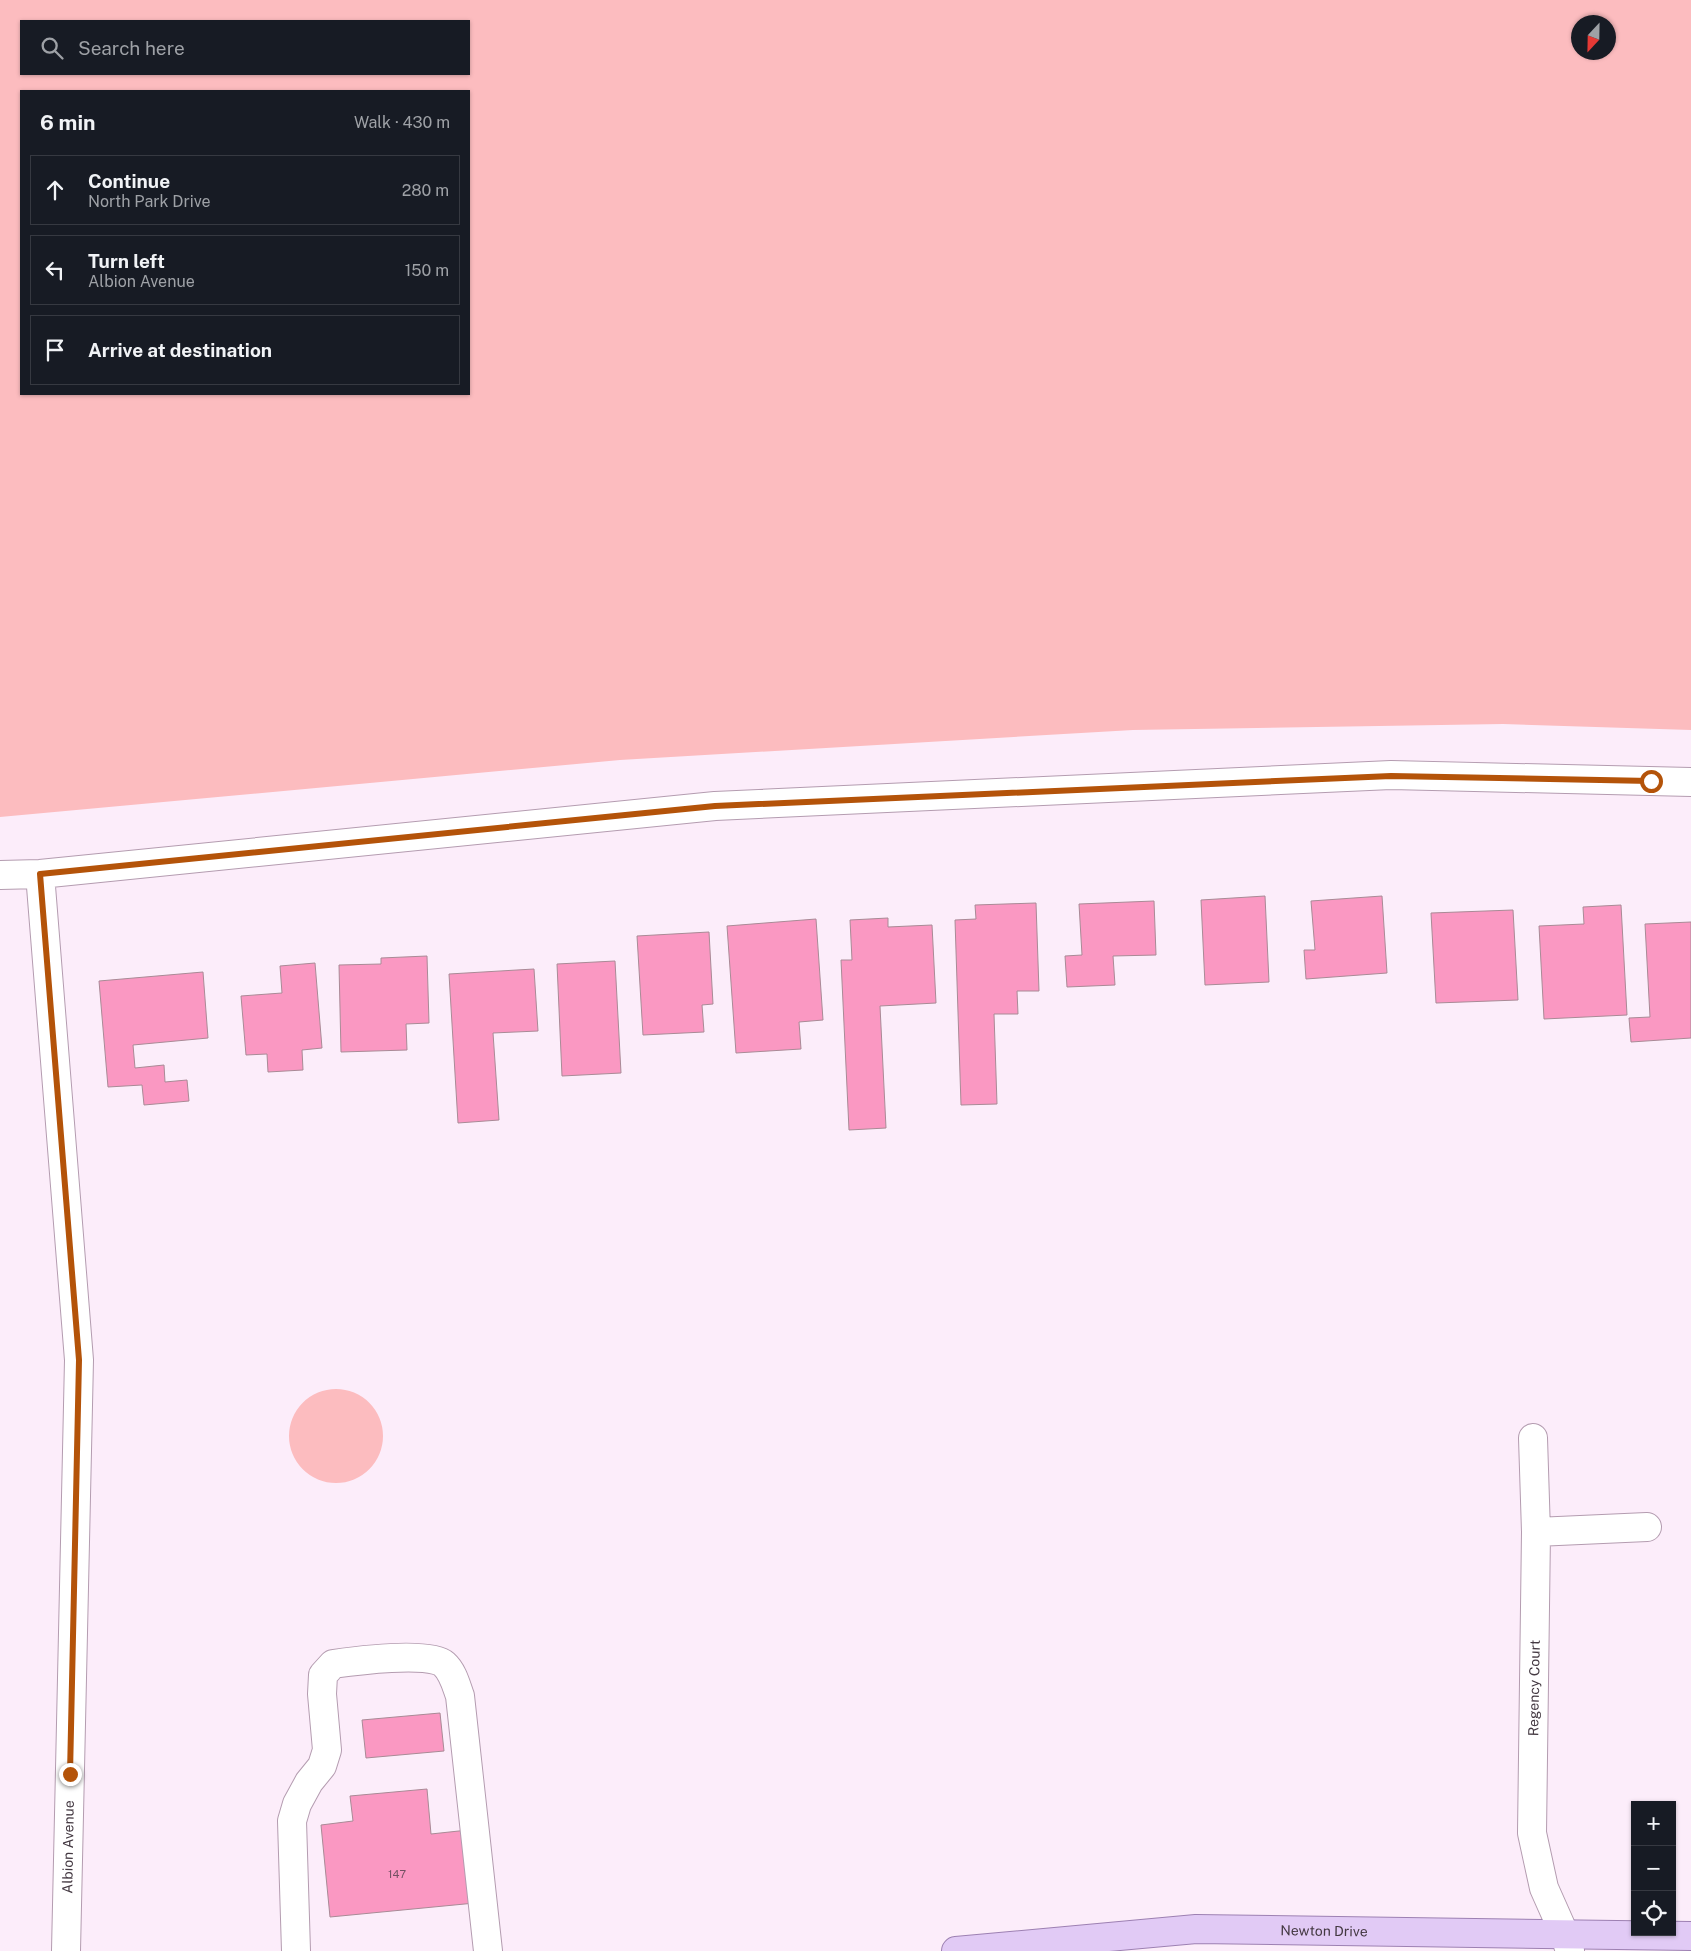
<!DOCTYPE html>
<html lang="en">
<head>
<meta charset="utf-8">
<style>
  body { margin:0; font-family:"Public Sans",sans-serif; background:#242831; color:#f1f3f6 }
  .controls { position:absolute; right:15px; bottom:15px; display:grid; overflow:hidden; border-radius:0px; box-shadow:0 1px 4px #0004 }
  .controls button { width:45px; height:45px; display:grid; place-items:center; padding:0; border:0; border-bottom:1px solid #363941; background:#171b24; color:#f1f3f6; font:25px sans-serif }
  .compass { position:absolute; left:1571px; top:15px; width:45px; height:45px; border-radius:50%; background:#171b24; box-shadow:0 1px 4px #0004; rotate:202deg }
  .stop { position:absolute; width:15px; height:15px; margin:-11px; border:4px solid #b45309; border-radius:50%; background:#fff }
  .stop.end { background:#b45309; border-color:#fff; box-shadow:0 1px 5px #0008 }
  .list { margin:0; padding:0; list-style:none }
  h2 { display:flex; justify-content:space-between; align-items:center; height:65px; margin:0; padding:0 20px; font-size:21px }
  h2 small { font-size:16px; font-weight:400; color:#9ea1a6 }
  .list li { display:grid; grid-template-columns:32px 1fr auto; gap:15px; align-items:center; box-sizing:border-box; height:70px; margin:0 10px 10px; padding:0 10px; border:1px solid #363941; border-radius:0px }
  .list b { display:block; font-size:19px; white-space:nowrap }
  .list p { margin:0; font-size:16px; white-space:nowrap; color:#9ea1a6 }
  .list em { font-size:16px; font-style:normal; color:#9ea1a6 }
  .icon { flex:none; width:28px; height:28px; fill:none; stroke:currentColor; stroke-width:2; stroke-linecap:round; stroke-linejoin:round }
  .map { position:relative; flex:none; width:1691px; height:1951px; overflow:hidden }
  .search { position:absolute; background:#171b24; box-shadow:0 1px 4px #0004; left:20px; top:20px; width:450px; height:55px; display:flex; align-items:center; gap:12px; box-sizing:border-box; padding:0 18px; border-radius:0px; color:#9ea1a6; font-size:19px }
  .panel { position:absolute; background:#171b24; box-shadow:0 1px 4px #0004; left:20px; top:90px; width:450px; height:305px; border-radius:0px }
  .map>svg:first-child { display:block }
  .green { fill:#fcbcbf; fill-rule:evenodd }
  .building { fill:#fa98c2; stroke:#a98a96 }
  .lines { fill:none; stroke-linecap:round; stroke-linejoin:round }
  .minor-casing { stroke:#b49cb0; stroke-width:30 }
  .major-casing { stroke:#9d80b2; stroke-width:30 }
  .minor { stroke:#fff; stroke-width:28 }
  .major { stroke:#e1caf5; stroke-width:28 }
  .route { stroke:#b45309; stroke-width:6 }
  .labels { text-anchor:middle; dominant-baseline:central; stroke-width:5; stroke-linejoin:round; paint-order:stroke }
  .number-label { font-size:11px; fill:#725162 }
  .street-label { font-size:14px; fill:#443942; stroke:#fff }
</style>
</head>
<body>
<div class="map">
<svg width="1691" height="1951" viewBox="0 0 1691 1951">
  <rect width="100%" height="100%" fill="#fcedfa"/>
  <path class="green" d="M0 0H1691V730L1503 724 1133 730 620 760 0 817ZM21 21H469V74H21ZM1578 22H1608V52H1578ZM21 91H469V394H21Z
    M289 1436a47 47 0 1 1 94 0a47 47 0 1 1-94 0Z"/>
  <path class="building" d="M1265 896 1269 982 1205 985 1201 900Z
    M1382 896 1387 973 1306 979 1304 950H1315L1311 901Z
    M1154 901 1156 955 1113 956 1115 985 1067 987 1065 956 1082 955 1079 904Z
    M1036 903 1039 991H1017L1018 1014H994L997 1104 961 1105 955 920 976 919 975 905Z
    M1621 905 1627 1015 1544 1019 1539 926 1584 924 1583 907Z
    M1513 910 1518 1000 1436 1003 1431 913Z
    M888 918V927L932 925 936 1003 880 1006 886 1128 849 1130 841 960H852L850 920Z
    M816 919 823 1020 799 1022 801 1049 736 1053 727 926Z
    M1691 922V1038L1631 1042 1629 1018 1650 1017 1645 924Z
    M709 932 713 1004 702 1005 704 1032 643 1035 637 936Z
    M427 956 429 1023 406 1024 407 1050 341 1052 339 965 381 964V958Z
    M615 961 621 1073 562 1076 557 964Z
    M315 963 322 1048 302 1050 303 1070 268 1072 267 1054 246 1055 241 996 282 993 280 966Z
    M534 969 538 1031 493 1033 499 1120 458 1123 449 974Z
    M203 972 208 1038 133 1045 135 1068 164 1065 165 1082 187 1080 189 1101 144 1105 142 1085 108 1087 99 981Z
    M440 1713 444 1751 366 1758 362 1720Z
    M427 1789 431 1834 468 1830 475 1903 330 1917 321 1825 353 1821 350 1796Z"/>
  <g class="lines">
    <defs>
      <path id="minor" d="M40 874 79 1360 66 1951
        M0 875 40 874 715 806 1391 775 1691 782
        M1533 1438 1536 1532 1532 1833 1544 1888 1564 1933 1570 1951
        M1536 1532 1647 1527
        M296 1951 292 1821 297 1804 309 1782 322 1766 327 1750 322 1694 323 1675 333 1664C354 1661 430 1651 444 1664 453 1672 456 1685 460 1696L488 1951"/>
      <g id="major">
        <path id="s1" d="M956 1951 1196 1929 1691 1936"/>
      </g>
    </defs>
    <use href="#minor" class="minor-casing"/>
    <use href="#major" class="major-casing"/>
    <use href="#minor" class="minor"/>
    <use href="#major" class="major"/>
  </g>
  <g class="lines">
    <path class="route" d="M70 1774 79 1360 40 874 715 806 1391 776 1651 781"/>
  </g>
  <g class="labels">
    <g class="number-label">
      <text x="397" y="1874">147</text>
    </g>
    <g class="street-label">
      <text transform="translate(1534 1688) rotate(-89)">Regency Court</text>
      <text transform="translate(68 1847) rotate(-89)">Albion Avenue</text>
      <text stroke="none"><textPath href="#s1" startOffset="369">Newton Drive</textPath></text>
    </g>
  </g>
</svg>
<div class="controls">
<button>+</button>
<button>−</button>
<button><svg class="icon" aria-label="locate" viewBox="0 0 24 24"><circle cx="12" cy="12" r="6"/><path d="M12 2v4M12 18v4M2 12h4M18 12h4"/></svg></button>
</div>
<svg class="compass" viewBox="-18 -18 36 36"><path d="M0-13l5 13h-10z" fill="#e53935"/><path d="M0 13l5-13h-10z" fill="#9ea1a6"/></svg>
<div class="stop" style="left:1651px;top:781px"></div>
<div class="stop end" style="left:70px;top:1774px"></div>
<div class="search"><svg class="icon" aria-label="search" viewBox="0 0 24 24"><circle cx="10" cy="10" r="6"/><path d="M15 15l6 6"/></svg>Search here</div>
<section class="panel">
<h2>6 min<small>Walk · 430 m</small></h2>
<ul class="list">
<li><svg class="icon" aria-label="ahead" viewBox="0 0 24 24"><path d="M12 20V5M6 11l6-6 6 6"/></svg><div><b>Continue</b><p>North Park Drive</p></div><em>280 m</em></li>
<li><svg class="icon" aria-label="left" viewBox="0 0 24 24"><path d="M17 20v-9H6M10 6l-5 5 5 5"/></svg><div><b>Turn left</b><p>Albion Avenue</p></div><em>150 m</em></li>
<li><svg class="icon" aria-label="arrive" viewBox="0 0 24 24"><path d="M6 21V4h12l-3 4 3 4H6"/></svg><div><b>Arrive at destination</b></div></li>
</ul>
</section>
</div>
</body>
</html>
